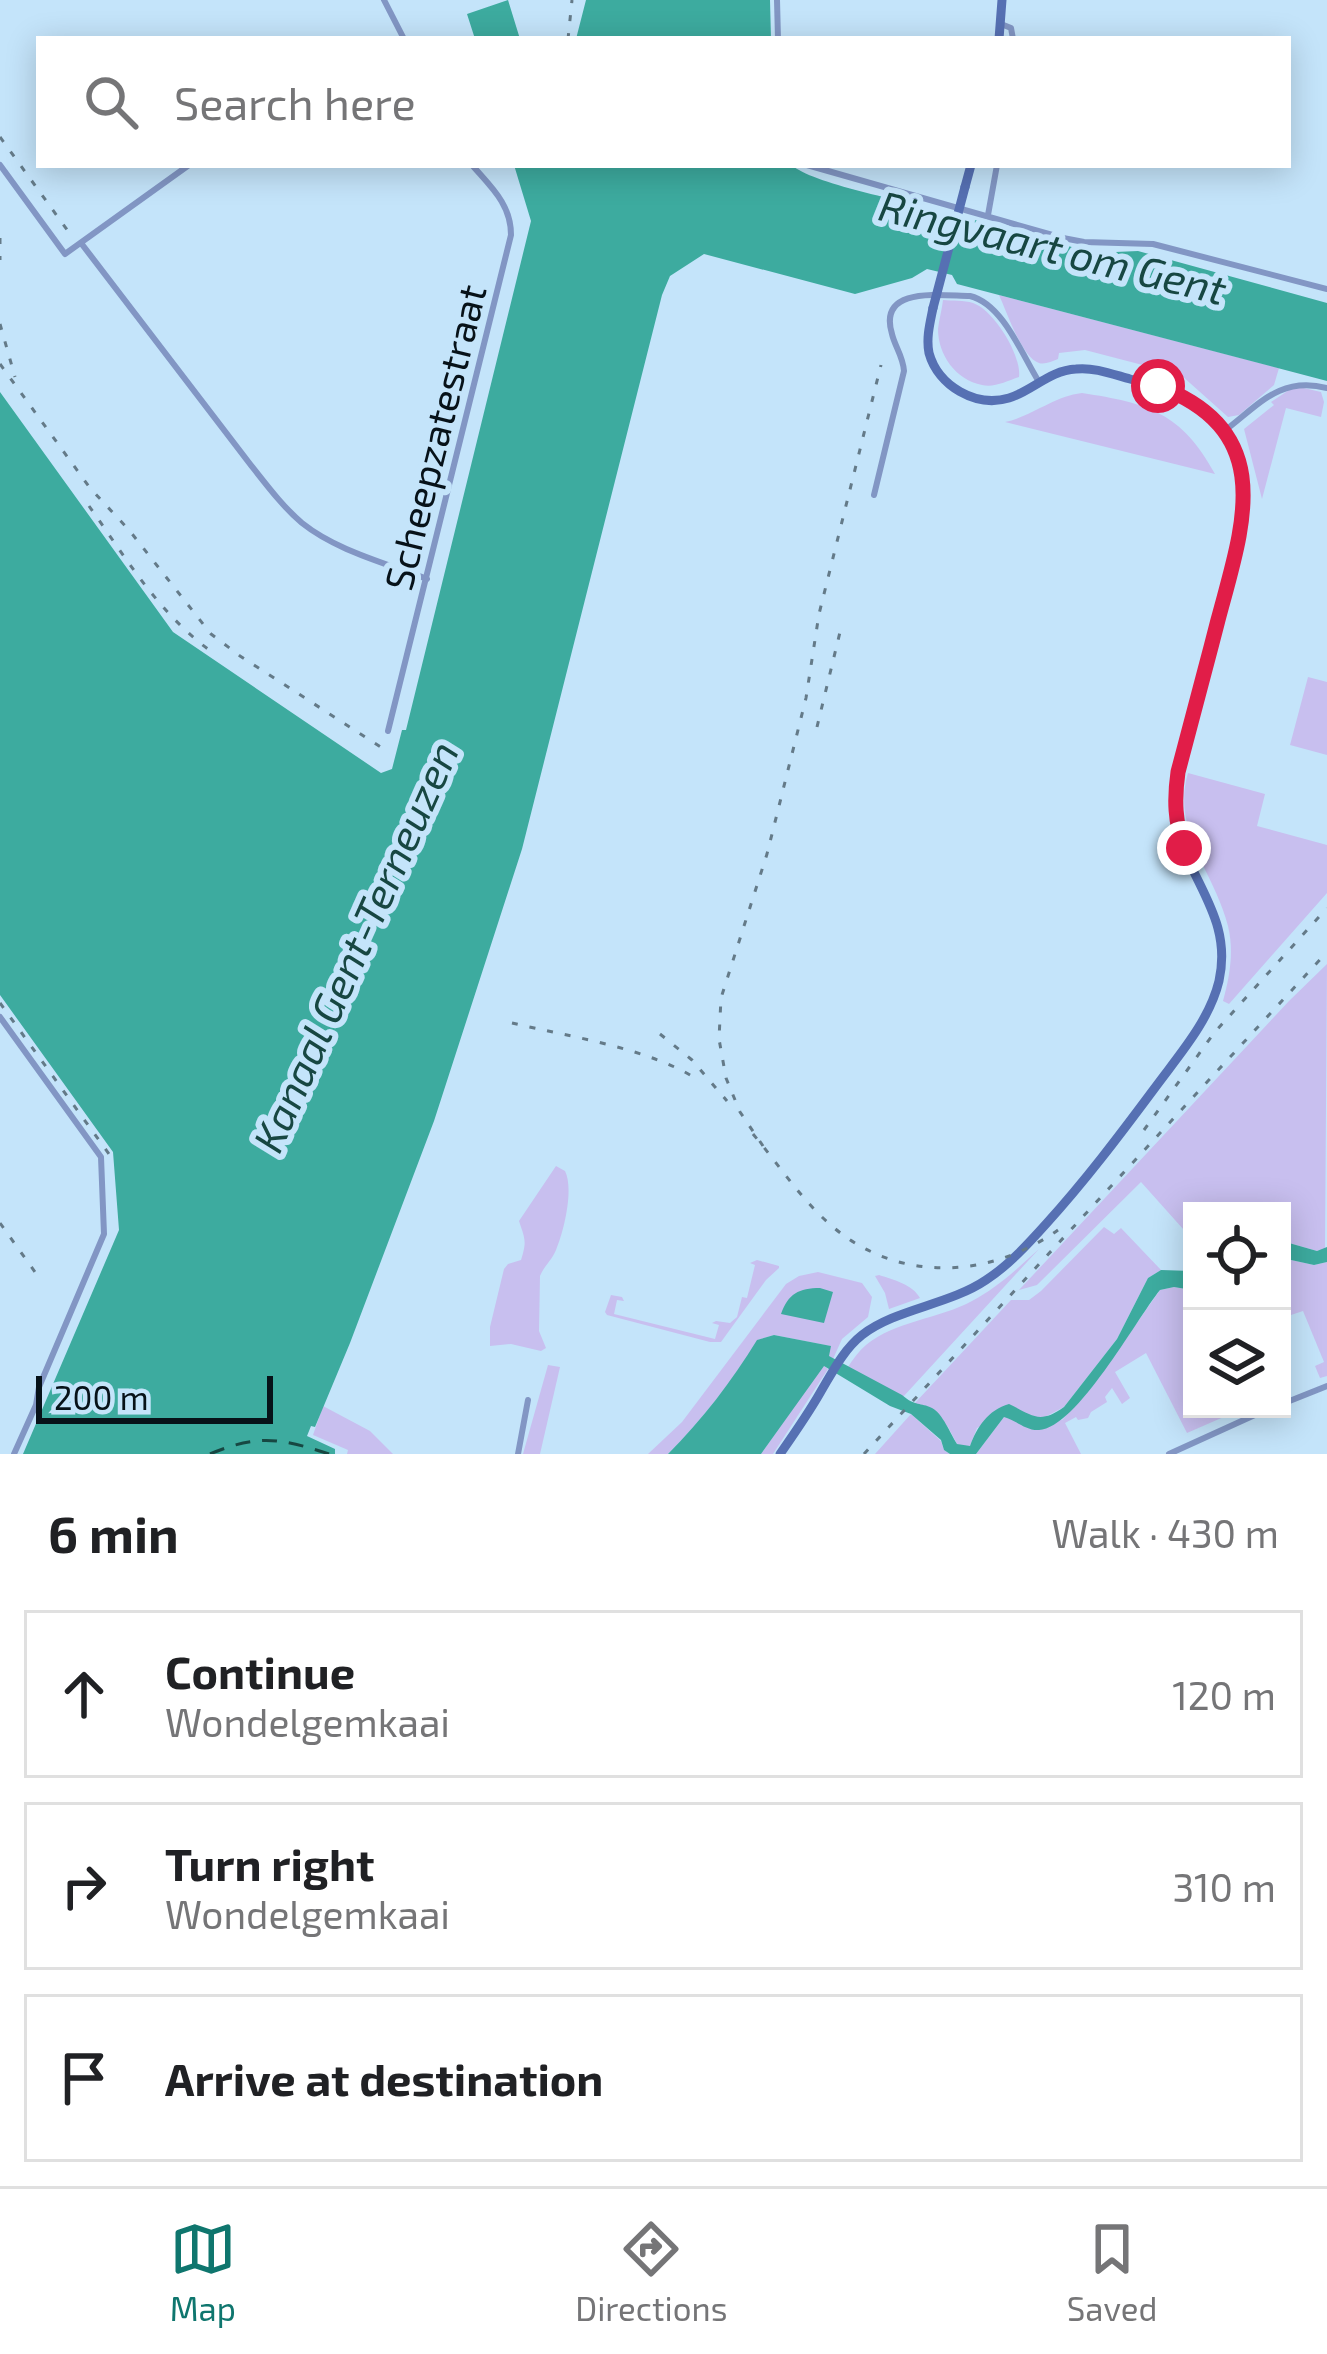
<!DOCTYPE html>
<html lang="en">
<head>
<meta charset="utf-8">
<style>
  body { margin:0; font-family:"Exo 2",sans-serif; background:#f6f6f6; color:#202124 }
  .controls { position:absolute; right:36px; bottom:36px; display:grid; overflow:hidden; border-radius:0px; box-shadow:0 6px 30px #0003 }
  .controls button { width:108px; height:108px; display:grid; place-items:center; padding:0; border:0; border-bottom:3px solid #e0e0e0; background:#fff; color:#202124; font:60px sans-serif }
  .scale { position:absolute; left:36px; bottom:30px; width:237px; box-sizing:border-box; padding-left:12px; border:6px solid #071219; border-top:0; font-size:33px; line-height:42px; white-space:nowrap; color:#071219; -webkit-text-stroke:9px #c4e4fa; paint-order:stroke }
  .stop { position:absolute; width:36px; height:36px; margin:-27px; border:9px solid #e11d48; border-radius:50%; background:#fff }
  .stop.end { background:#e11d48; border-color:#fff; box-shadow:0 3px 12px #0008 }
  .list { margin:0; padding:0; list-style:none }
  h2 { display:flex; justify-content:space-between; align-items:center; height:156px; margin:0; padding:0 48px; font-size:51px }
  h2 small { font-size:39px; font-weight:400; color:#757577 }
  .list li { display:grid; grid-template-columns:78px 1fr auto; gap:36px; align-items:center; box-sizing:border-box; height:168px; margin:0 24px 24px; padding:0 24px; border:3px solid #e0e0e0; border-radius:0px }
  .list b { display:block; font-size:45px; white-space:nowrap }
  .list p { margin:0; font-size:39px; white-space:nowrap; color:#757577 }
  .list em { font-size:39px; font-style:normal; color:#757577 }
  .icon { flex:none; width:66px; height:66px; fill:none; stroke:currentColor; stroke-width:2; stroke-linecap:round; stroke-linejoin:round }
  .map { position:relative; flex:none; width:1327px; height:1454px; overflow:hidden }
  .search { position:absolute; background:#fff; box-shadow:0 6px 30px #0003; left:36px; right:36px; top:36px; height:132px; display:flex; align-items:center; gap:30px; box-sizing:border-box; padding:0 42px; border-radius:0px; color:#757577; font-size:45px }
  .sheet { height:732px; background:#fff }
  nav { display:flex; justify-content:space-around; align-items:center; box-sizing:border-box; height:168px; border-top:3px solid #e0e0e0; background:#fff; font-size:33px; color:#757577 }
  nav a { display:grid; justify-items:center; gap:6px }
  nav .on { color:#0f766e }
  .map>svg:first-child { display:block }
  .green { fill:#c8bfef }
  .water { fill:#3dab9f }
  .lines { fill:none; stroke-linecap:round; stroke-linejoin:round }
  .ferry { stroke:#174742; stroke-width:3; stroke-dasharray:15 12; stroke-linecap:butt }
  .minor { stroke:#8296c4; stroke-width:6 }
  .secondary { stroke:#5670b3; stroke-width:9 }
  .rail { stroke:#647a88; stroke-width:3; stroke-dasharray:6 12; stroke-linecap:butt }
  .secondary-bridge { stroke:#5670b3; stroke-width:9 }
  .route { stroke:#e11d48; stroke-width:15 }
  .labels { text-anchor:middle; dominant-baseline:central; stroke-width:12; stroke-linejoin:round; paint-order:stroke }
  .street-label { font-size:39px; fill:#071219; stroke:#c4e4fa }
  .water-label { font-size:42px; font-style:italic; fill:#174742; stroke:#c4e4fa }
</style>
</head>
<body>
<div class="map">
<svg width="1327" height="1454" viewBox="0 0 1327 1454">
  <rect width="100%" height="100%" fill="#c4e4fa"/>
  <path class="green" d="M999 295 1279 368 1274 385 1239 415 1228 417 1181 375 1085 350 1059 353 1058 359C1052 361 1045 365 1039 363 1022 358 1006 310 999 295Z
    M943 300C952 301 964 300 973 303 994 310 1022 356 1019 377 1008 381 994 388 982 385 956 380 938 355 938 329 939 319 942 310 943 300Z
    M1295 386 1321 392 1324 402 1321 417 1286 408 1262 499 1244 429 1274 405 1271 402Z
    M1082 393C1148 403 1182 413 1215 474L1005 422C1033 416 1054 396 1082 393Z
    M1308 677 1327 682V755L1290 745Z
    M1188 773 1265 794 1257 826 1327 845V893L1229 1004 1223 1001C1230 976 1234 951 1228 926 1215 873 1171 831 1188 773Z
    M1327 964 1325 1249 1317 1251 1282 1241V1211H1192V1239L1141 1182 1037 1285 1019 1290 1289 1001Z
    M556 1166 565 1171C574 1189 564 1231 556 1250 552 1260 544 1266 540 1276L539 1331 546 1348 541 1351 511 1344 490 1346V1327L504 1269 508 1264 521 1260C527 1241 525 1239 519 1221Z
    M1104 1227 1114 1234 1121 1228 1161 1270 1148 1278 1117 1339 1064 1407 1045 1417H1027L1018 1409 977 1428 970 1446 965 1447 957 1444 948 1427 914 1404 1011 1300H1029L1041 1291Z
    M1039 1249 903 1397 848 1367C853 1359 859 1351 866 1345 895 1321 939 1319 972 1301 997 1288 1018 1268 1039 1249Z
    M1282 1258 1314 1265 1327 1262V1376L1320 1378 1315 1366 1324 1362 1303 1311 1282 1318Z
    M757 1260 779 1266V1268L766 1280 721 1342H710L607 1315 605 1312 611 1295 622 1297 624 1301 617 1300 614 1314 715 1339 719 1325 712 1323 716 1321 730 1323 737 1317 742 1297 747 1298 755 1265 750 1263Z
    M818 1272 862 1283 872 1297 868 1317 842 1339 833 1359 828 1356 830 1346 774 1335 758 1340C732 1381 702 1420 668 1454H648L682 1422 786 1284 799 1276Z
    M879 1275C894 1280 912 1284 920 1298L889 1309 885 1293 875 1276Z
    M1174 1287 1192 1290V1409H1242L1187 1433 1146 1353 1115 1372 1130 1398 1122 1404 1112 1388 1105 1397 1107 1402 1091 1412 1088 1418 1078 1420 1076 1417 1065 1423 1081 1454H976L1004 1417 1062 1420 1091 1388 1160 1290Z
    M548 1365 560 1367 540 1454H523Z
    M823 1365 828 1369 773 1454H761Z
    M323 1406 370 1431 393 1454H347L348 1450 313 1435Z
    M911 1414 941 1441 944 1450 950 1454H875Z"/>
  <path class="water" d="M508 0 520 39H475L467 14Z
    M586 0H770L771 39H576Z
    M514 165H792C810 183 908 202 938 210L945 220 966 226 976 220 1093 253 1138 251 1327 303V381L957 284 952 275 927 269 912 278 855 294 704 254 670 276 662 295 522 849 434 1121 350 1343 315 1427 311 1426 307 1436 335 1449V1454H23L119 1230 113 1152 0 995V392L173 632 381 773 392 769 402 730H406L531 221Z
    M1282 1241 1317 1251 1327 1247V1262L1314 1265 1282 1258Z
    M1161 1270 1192 1271V1290L1174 1287 1160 1290C1135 1321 1077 1428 1039 1430 1026 1431 1016 1420 1004 1417L976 1454H950L944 1450 941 1440 911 1414 890 1406 824 1366 761 1454H668C702 1420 732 1381 757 1340L774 1335 831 1346 829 1356 902 1395C916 1407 920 1402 932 1408 943 1414 950 1433 957 1444L970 1446C977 1427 988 1410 1009 1404 1032 1415 1039 1425 1064 1407L1117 1339 1148 1278Z
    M820 1288 833 1292 824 1323 781 1314C788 1294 799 1288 820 1288Z"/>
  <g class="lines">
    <path class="ferry" d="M210 1454C258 1434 280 1438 329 1454"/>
    <path class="minor" d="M384 0 404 39
      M777 0 778 39
      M1001 24 1011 28 1013 39
      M0 165 65 254 189 165
      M807 165 1063 238 1084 242 1153 244 1327 289
      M988 215 997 165
      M81 243 250 464C266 484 282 506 302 523 337 551 386 563 427 579
      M1223 432C1259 405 1279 376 1327 388
      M874 495 904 371C903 356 895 347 892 334 877 285 943 296 970 296 1003 304 1022 355 1039 382
      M388 731 511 235C511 204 491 187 472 165
      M0 1017 101 1157 104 1234 39 1387 36 1405 14 1454
      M1282 1404 1327 1386
      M518 1454 528 1400
      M1169 1454 1268 1409"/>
    <path class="secondary" d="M999 39 1002 0
      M965 187 971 165
      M780 1454C794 1434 808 1414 820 1393 832 1373 843 1350 862 1335 895 1309 949 1305 986 1280 1009 1265 1028 1244 1046 1224 1085 1181 1119 1136 1154 1089 1178 1056 1209 1022 1219 981 1233 918 1190 883 1177 827 1173 809 1175 790 1178 772L1244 519C1251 435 1205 399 1130 379 1112 374 1094 367 1076 369 1050 370 1032 391 1009 398 976 408 938 386 929 353 926 338 930 323 933 308"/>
    <path class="rail" d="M568 39 572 0
      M0 137 68 231
      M0 238V260
      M0 324 15 377
      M0 364 90 488 129 530 211 634 240 656 390 753
      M89 506C126 558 159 614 212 652
      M817 727 841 628
      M0 1003 109 1154
      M512 1023C571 1037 650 1048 700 1081
      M660 1034 692 1060 727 1101
      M1144 1130 1214 1033 1327 908
      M753 1134C779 1165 802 1201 833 1227 899 1283 989 1279 1058 1230
      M763 1146 740 1112 726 1078 719 1039 721 998 767 854 806 698 819 614 881 365
      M0 1223 40 1279
      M864 1454 1327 952"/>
    <path class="secondary-bridge" d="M933 308 965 187"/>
  </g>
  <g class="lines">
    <path class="route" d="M1158 386C1279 431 1243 526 1218 620 1205 671 1191 722 1178 772 1174 800 1175 822 1184 848"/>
  </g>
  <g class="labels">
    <g class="street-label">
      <text transform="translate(434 437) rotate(-76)">Scheepzatestraat</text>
    </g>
    <g class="water-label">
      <text transform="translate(1053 246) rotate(14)">Ringvaart om Gent</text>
      <text transform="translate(354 946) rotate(-66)">Kanaal Gent-Terneuzen</text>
    </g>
  </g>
</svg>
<div class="controls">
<button><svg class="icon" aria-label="locate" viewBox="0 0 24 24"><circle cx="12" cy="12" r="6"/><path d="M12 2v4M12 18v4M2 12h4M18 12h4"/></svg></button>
<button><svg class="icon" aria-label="layers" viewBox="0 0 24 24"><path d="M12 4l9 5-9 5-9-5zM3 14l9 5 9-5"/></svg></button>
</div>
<div class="scale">200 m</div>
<div class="stop" style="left:1158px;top:386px"></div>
<div class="stop end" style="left:1184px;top:848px"></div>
<div class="search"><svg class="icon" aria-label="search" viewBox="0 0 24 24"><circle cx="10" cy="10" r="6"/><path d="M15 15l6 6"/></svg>Search here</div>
</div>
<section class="sheet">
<h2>6 min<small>Walk · 430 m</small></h2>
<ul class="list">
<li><svg class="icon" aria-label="ahead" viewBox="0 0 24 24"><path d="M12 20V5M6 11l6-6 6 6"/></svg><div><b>Continue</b><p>Wondelgemkaai</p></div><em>120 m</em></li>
<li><svg class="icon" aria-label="right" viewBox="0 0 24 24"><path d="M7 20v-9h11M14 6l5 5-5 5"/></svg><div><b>Turn right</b><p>Wondelgemkaai</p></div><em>310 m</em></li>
<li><svg class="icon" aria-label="arrive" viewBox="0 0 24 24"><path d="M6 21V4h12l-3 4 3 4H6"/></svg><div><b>Arrive at destination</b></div></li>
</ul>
</section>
<nav>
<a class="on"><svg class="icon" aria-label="map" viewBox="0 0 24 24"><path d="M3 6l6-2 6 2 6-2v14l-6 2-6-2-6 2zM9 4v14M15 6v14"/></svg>Map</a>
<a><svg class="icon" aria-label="directions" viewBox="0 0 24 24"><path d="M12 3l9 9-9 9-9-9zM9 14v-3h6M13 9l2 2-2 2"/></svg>Directions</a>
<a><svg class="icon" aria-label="saved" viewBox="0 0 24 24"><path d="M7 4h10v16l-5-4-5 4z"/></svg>Saved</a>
</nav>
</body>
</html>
